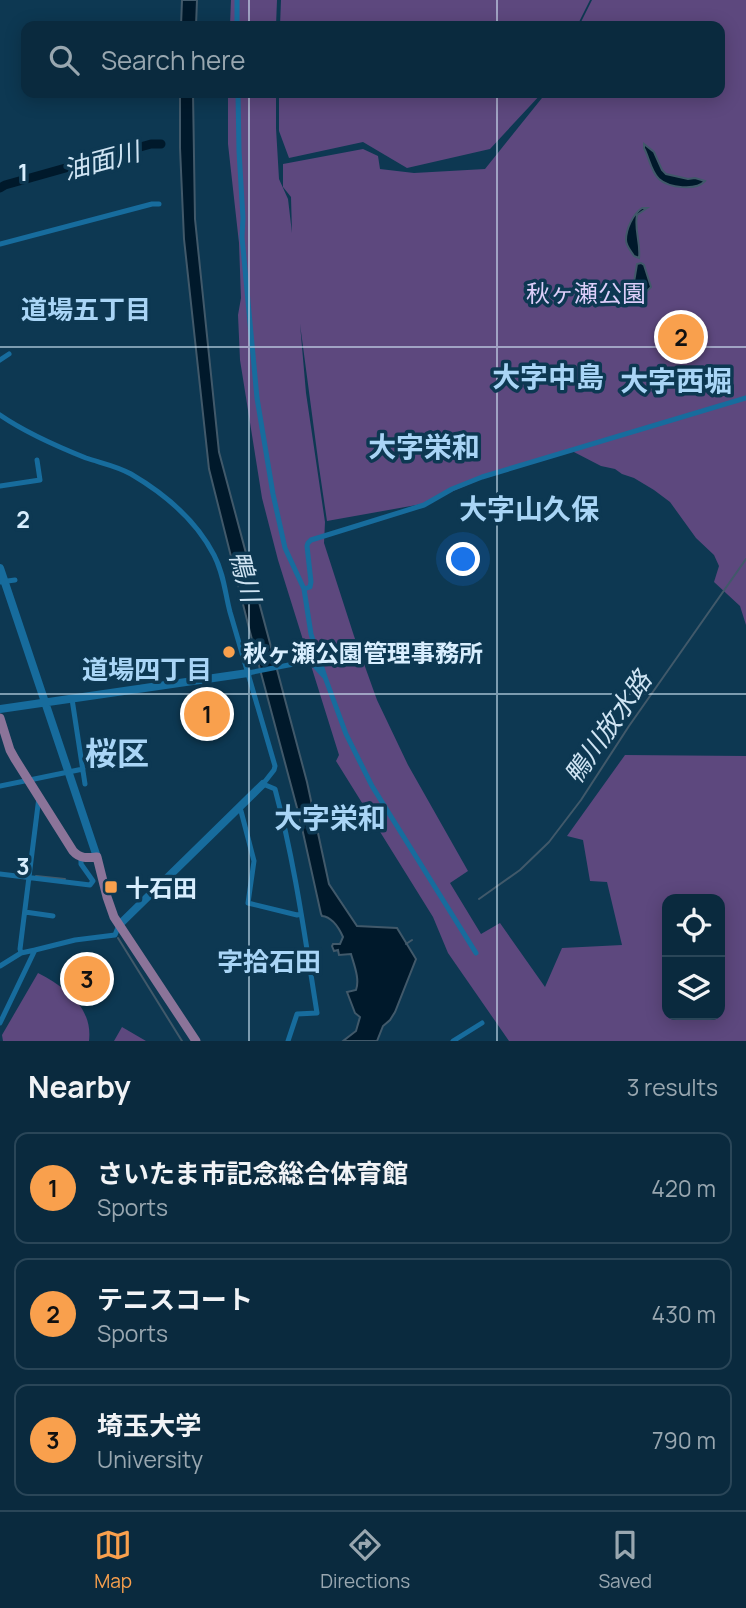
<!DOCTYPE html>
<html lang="en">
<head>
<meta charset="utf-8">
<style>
  body { margin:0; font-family:Manrope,"Noto Sans JP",sans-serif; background:#183649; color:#f1f3f6 }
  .controls { position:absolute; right:21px; bottom:21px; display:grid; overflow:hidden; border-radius:14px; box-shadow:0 4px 18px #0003 }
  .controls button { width:63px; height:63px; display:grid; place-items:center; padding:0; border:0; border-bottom:2px solid #2a4658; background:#0a2a3e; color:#f1f3f6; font:35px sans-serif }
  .you { position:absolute; left:464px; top:560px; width:24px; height:24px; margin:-18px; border:5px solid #fff; border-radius:50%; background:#1a73e8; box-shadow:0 0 0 10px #1a73e833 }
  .badge { display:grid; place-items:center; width:46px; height:46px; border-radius:50%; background:#f9a04d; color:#111; font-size:23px; font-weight:700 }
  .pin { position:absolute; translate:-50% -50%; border:4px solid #fff; box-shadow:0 2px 7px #0006 }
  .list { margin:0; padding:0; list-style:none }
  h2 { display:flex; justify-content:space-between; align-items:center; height:91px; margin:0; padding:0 28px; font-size:30px }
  h2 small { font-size:23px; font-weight:400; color:#99a7b0 }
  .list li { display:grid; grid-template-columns:46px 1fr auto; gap:21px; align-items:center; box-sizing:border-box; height:112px; margin:0 14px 14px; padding:0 14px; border:2px solid #2a4658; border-radius:14px }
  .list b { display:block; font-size:26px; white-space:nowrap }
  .list p { margin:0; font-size:23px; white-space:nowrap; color:#99a7b0 }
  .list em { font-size:23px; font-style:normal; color:#99a7b0 }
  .icon { flex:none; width:38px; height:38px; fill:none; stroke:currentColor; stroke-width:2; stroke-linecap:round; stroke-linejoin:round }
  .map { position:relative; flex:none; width:746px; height:1041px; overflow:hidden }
  .search { position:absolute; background:#0a2a3e; box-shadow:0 4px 18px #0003; left:21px; right:21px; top:21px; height:77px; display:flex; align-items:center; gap:18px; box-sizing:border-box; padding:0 24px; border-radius:14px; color:#99a7b0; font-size:26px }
  .sheet { height:469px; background:#0a2a3e }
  nav { display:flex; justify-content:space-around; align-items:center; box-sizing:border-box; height:98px; border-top:2px solid #2a4658; background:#0a2a3e; font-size:19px; color:#99a7b0 }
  nav a { display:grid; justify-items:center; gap:4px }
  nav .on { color:#f9a04d }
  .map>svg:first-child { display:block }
  .green { fill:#5d487e; fill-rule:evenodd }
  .water { fill:#00192b; stroke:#41596a; stroke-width:2 }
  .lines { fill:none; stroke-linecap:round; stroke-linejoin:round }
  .stream { stroke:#41596a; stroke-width:2 }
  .river { stroke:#00192b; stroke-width:9 }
  .street { stroke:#176c9d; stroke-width:5 }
  .secondary { stroke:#176c9d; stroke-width:8 }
  .primary { stroke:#8b7499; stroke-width:9 }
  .grid { fill:none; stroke:#d8eefe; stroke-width:2; stroke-opacity:0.55 }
  .poi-dot { fill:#f9a04d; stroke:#0d3852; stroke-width:2.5 }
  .labels { text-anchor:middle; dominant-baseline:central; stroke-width:7; stroke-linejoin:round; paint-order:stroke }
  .park-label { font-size:24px; fill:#dccef9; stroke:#0d3852 }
  .poi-label { font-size:24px; font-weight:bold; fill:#d8eefe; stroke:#0d3852; text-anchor:start }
  .water-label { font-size:26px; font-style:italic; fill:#cfe4f3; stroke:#0d3852 }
  .neighbourhood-label { font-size:26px; font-weight:bold; fill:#a9d5f6; stroke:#0d3852 }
  .quarter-label { font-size:28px; font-weight:bold; fill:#a9d5f6; stroke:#0d3852 }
  .district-label { font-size:32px; font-weight:bold; fill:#a9d5f6; stroke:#0d3852 }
  .grid-label { font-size:23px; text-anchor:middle; font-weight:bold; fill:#d8eefe; stroke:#0d3852; stroke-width:7; stroke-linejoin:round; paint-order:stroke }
</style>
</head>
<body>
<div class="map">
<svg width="746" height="1041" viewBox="0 0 746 1041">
  <rect width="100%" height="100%" fill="#0d3852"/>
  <path class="green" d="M231 0H277L276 26H230Z
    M281 0H590L577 26H280Z
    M592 0H746V625L740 606 714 582 719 566 714 555 696 538 670 502 654 490 634 478 622 474 615 469 601 466 570 450 503 470 422 504 327 521 319 467 300 324 306 393 325 522 324 543 354 636 377 700 408 765 468 871 450 883 481 934 500 923 545 987 562 948 622 945 607 882 590 881 583 840 567 836 625 755 746 756V1041H509L448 953 433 917 336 761 339 755 278 560 262 498 240 360 238 315 241 298 239 243 228 144V93H276V128L279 179 288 199 292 233 291 197 283 187V164L363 149 378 156 380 169 414 173 485 169 546 93H720V26H579ZM667 899H720V1015H667Z
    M279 93H542L490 149 407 168 363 142 289 158 279 131Z
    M38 973C65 987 93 1007 89 1041H3L2 1035Z
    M122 1027 146 1041H114Z"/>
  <path class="water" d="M182 0H197L196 26H181Z
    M180 93H193L195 219 219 452 307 782 329 884 357 926 397 928 416 959 395 1012 390 1020 383 1026 377 1041H343L356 1031 360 1017 355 1013 347 992 356 990C360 979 354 965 351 954L339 955 338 950 334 951 332 946 333 944H340L343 937C339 928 332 917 322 916L321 914 300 819 250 632 209 469 184 239 180 148Z
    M644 144 654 152 662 170 666 174 688 179 695 178 705 181C696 191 669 188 659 179 651 172 649 157 644 148Z
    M642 208H647L637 215C634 230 641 243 639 258L634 256C631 251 626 246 626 240 626 229 633 214 642 208Z
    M641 263 644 265 651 287 647 291C641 291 636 288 634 282L637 264Z"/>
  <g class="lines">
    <path class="stream" d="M36 876 65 879
      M479 899 520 870 549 842 581 800 629 726 746 559
      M118 938 182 1041
      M406 944 412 940"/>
    <path class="river" d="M0 188 5 185 151 144H161"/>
    <path class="street" d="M237 26V0
      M238 93 239 151 243 218 242 237 257 398 273 494 285 548 304 589
      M0 244 152 204H159
      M0 360 9 354
      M0 415C26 433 56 446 86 458 101 463 117 466 131 474 165 494 196 520 214 555 224 574 225 593 230 612 245 664 260 715 275 766L274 770 263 784 275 789C295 863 305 938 317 1013L297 1014 288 1041
      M0 486 40 480 37 460
      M0 582 15 580
      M248 673 309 661 311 662 325 677 311 634 304 589 310 587 311 582 307 546 308 543 311 540 424 505 452 489 482 477 746 398
      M325 677 346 734 372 786 476 953
      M72 699 85 784
      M0 786 83 769
      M239 808 241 811 254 861 248 903 297 915 301 914
      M0 874 90 885 93 881 81 864V857
      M25 912 53 916
      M21 953 20 949 39 797
      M0 966 21 953 35 950
      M0 1023 35 950 75 940 115 935 119 925
      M453 1041 482 1023"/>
    <path class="secondary" d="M0 568 97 857
      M0 709 248 673
      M119 925 263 784"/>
    <path class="primary" d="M0 718 10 750 15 759 73 851C80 859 88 858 97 857L107 897 114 917 196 1041"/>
  </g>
  <path class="grid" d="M249 0V26M497 0V26M249 93V1041M497 93V1041M0 347H746M0 694H746"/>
  <g class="poi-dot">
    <circle cx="229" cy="652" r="7"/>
    <rect x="104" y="880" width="14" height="14" rx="3.5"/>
  </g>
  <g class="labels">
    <g class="park-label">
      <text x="586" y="292">秋ヶ瀬公園</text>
    </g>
    <g class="poi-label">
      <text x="243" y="652">秋ヶ瀬公園管理事務所</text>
      <text x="125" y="887">十石田</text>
    </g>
    <g class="water-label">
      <text transform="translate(101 160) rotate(-15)">油面川</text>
      <text transform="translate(246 576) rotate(75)">鴨川</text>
      <text transform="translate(607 727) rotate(-55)">鴨川放水路</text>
    </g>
    <g class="neighbourhood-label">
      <text x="86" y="309">道場五丁目</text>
      <text x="147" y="669">道場四丁目</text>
      <text x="269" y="961">字拾石田</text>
    </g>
    <g class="quarter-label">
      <text x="548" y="376">大字中島</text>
      <text x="676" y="380">大字西堀</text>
      <text x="424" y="446">大字栄和</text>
      <text x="529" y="508">大字山久保</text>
      <text x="330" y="817">大字栄和</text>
    </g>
    <g class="district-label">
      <text x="117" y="753">桜区</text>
    </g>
  </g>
  <g class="grid-label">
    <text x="23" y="181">1</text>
    <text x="23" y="528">2</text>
    <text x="23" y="875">3</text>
  </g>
</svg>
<div class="controls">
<button><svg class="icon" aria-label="locate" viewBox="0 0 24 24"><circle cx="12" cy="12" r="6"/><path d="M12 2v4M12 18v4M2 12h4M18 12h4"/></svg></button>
<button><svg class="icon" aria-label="layers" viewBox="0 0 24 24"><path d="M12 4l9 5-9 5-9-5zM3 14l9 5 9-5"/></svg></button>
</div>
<div class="you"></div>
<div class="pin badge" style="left:207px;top:714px">1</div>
<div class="pin badge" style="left:681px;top:337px">2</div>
<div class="pin badge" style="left:87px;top:979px">3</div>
<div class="search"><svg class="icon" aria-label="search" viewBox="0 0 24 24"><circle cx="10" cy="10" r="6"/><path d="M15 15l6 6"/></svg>Search here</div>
</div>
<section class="sheet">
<h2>Nearby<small>3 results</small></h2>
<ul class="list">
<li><span class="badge">1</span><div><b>さいたま市記念総合体育館</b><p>Sports</p></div><em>420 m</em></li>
<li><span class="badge">2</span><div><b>テニスコート</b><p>Sports</p></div><em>430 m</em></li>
<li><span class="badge">3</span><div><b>埼玉大学</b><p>University</p></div><em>790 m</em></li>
</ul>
</section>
<nav>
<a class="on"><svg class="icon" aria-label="map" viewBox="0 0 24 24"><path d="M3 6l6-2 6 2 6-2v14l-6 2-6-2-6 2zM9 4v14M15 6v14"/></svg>Map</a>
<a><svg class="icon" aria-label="directions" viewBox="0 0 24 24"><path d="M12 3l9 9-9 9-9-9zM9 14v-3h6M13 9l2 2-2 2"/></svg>Directions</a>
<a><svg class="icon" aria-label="saved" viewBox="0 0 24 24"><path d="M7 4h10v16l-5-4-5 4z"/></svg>Saved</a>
</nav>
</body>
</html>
